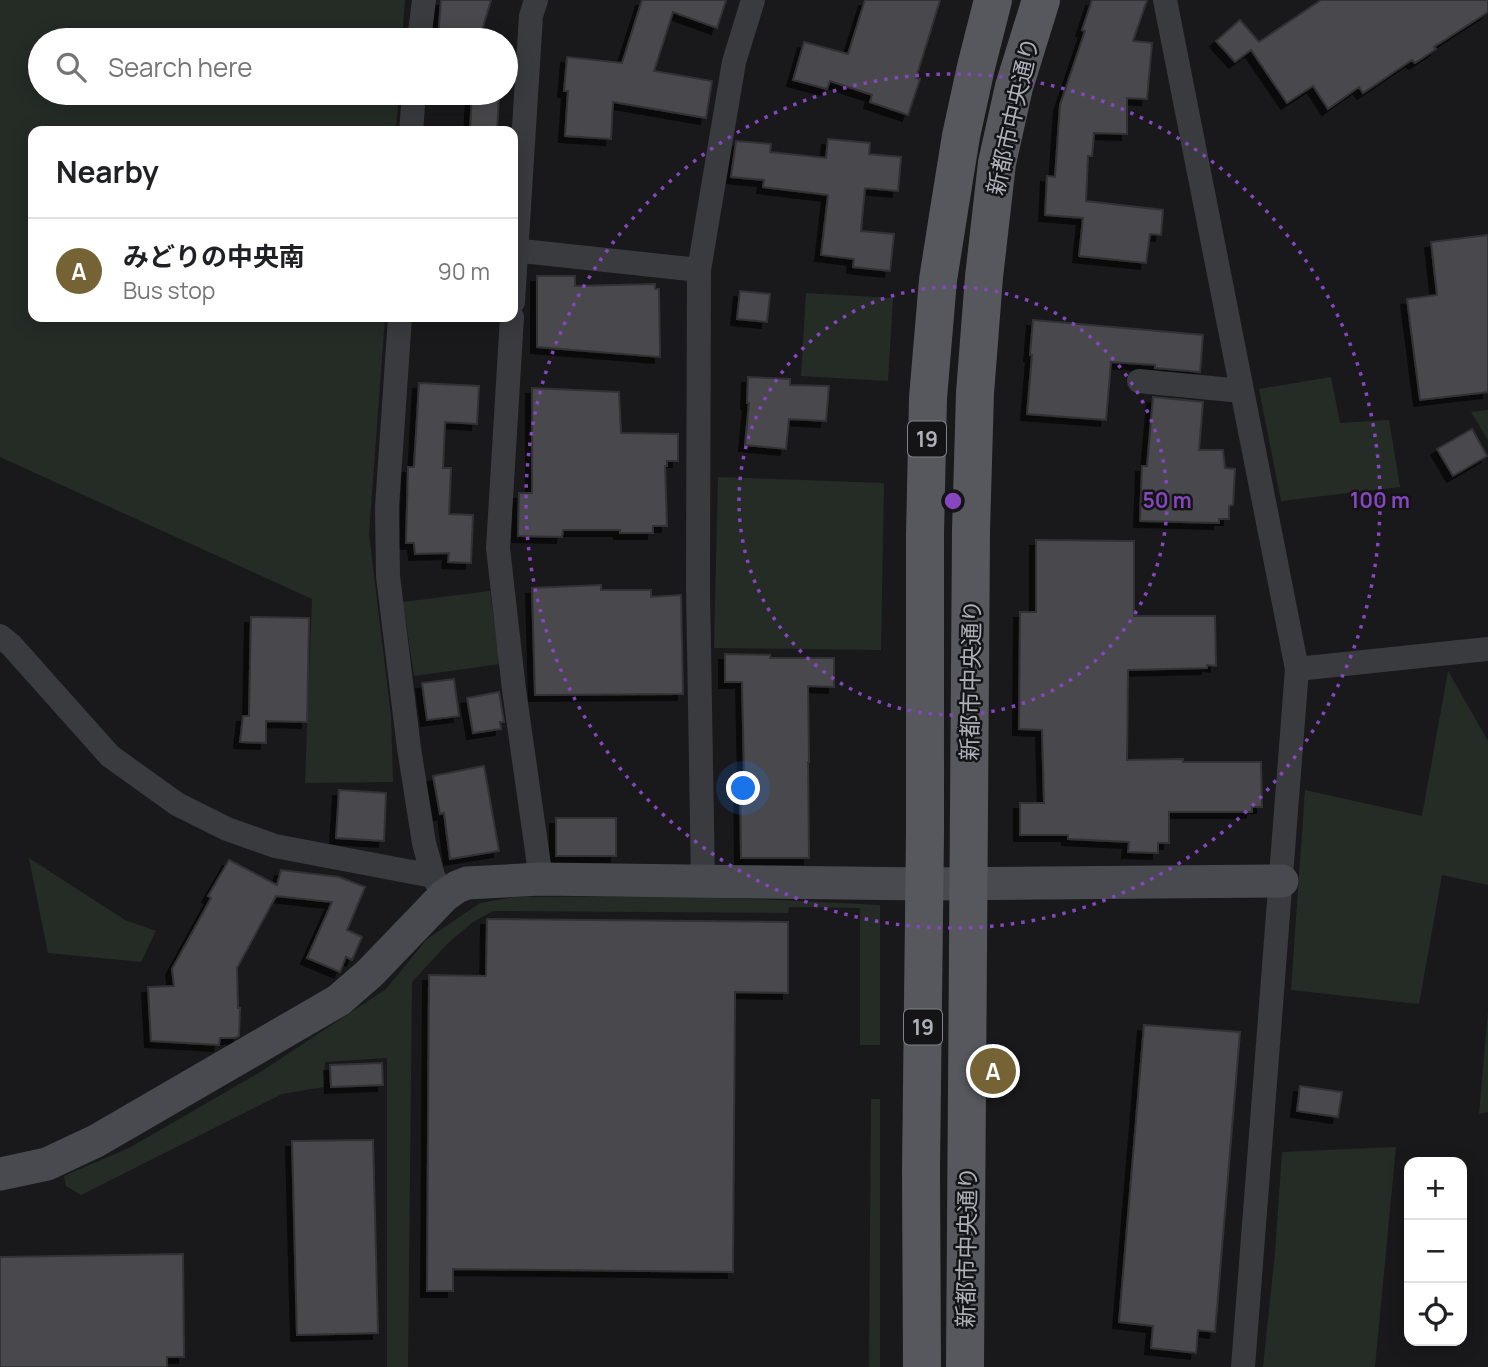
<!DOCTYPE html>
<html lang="en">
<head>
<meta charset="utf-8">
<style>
  body { margin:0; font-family:Manrope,"Noto Sans JP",sans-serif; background:#f2f2f2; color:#202124 }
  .controls { position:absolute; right:21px; bottom:21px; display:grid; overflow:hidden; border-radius:14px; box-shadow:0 4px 18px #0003 }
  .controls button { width:63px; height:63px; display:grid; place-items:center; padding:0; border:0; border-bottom:2px solid #e0e0e0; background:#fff; color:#202124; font:35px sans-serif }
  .you { position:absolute; left:744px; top:789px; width:24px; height:24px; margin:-18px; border:5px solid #fff; border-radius:50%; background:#1a73e8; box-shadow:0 0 0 10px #1a73e833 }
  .badge { display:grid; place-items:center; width:46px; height:46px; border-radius:50%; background:#756336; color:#fff; font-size:23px; font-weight:700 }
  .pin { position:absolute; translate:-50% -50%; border:4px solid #fff; box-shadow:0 2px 7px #0006 }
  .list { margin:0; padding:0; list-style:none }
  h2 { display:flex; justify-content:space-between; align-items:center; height:91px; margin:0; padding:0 28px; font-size:30px }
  h2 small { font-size:23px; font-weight:400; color:#757577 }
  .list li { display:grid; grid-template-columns:46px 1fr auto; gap:21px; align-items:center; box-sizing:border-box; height:105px; padding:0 28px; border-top:2px solid #e0e0e0 }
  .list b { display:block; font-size:26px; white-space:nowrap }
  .list p { margin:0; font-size:23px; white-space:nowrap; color:#757577 }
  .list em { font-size:23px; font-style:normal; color:#757577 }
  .icon { flex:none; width:38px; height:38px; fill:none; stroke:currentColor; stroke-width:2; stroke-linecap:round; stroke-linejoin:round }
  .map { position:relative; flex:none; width:1488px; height:1367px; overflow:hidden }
  .search { position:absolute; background:#fff; box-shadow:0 4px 18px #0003; left:28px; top:28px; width:490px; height:77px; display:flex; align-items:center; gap:18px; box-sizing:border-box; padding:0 24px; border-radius:38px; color:#757577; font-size:26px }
  .panel { position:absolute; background:#fff; box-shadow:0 4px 18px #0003; left:28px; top:126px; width:490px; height:196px; border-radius:14px }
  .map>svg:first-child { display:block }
  .green { fill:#252c26 }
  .building { fill:#48494d; stroke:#333336; stroke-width:2; filter:url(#shadow) }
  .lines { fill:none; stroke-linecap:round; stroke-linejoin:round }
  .street { stroke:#3a3b3f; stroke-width:24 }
  .secondary { stroke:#484a4f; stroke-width:33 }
  .primary { stroke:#57585e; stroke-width:38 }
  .ring { fill:none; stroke:#8546be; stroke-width:3.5; stroke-dasharray:3.5 7 }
  .labels { text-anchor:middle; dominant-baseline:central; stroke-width:5; stroke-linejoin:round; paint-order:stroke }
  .shield { fill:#141416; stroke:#7f8188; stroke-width:2 }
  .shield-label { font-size:21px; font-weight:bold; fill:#adb0b9 }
  .street-label { font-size:23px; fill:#adb0b9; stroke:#141416 }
  .centre { fill:#8546be; stroke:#141416; stroke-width:3.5 }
  .ring-label { font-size:21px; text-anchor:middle; font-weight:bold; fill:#8546be; stroke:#141416; stroke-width:5; stroke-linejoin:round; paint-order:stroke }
</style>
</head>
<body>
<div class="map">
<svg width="1488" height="1367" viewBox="0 0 1488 1367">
  <defs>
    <filter id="shadow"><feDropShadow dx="-6" dy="6" stdDeviation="0" flood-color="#0009"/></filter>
  </defs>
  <rect width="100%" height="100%" fill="#19191b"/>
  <path class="green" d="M0 0H405L402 40H40V93H399L396 131H33V317H385L369 534 391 716 393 782 305 783 312 599 0 457Z
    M806 293 893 298 888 381 801 376Z
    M1331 377 1340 423 1389 420 1400 487 1281 501 1259 389Z
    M1488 410V440L1471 412Z
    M718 477 884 483 881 650 714 648Z
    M490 591 500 664 414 676 403 602Z
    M1448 671 1488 741V885L1442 875 1419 1004 1291 990 1305 790 1422 816Z
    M29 858 125 920 156 931 141 962 48 953Z
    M694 896 880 905V1045H860V908L789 907 788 913 493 911 473 922 448 943 412 982 408 1367H387V1058L325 1062 324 1087 282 1094 81 1195 66 1186 64 1176 129 1148 262 1071 386 989 427 939 480 903 514 897Z
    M1488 1011V1112L1479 1114Z
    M871 1099H880V1367H869Z
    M1396 1147 1375 1367H1263L1275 1253 1282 1152Z"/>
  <path class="building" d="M441 0H491L479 40H438Z
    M642 0H726L717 28 673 12 654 71 712 81 706 118 613 102 611 139 565 136 568 91H564L567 57 622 63Z
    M865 0H940L916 78 920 79 908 115 870 102 872 95 830 81 827 89 793 80 804 42 848 54Z
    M1092 0H1147L1133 41 1152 43 1147 99 1127 98V134L1094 133 1092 156H1088L1086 201 1163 210 1161 235 1150 234 1146 263 1079 256 1083 218 1045 215 1047 176 1055 177 1060 105 1085 31 1082 30Z
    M1321 0H1488V12L1434 47 1436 49 1415 63 1412 60 1363 93 1359 87 1328 109 1313 86 1287 103 1251 50 1235 62 1216 41 1240 20 1259 42Z
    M472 93 499 95 497 131H470Z
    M828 139 870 143 869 154 901 157 898 191 865 188 861 231 894 234 890 271 853 267 854 259 821 255 828 195 763 187 764 180 731 177 736 141 771 144 770 152 826 158Z
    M1488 235V392L1420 400 1407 299 1437 295 1431 242Z
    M537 276H575V286L655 284V289H659L660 357 537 347Z
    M740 291 770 294 767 322 737 319Z
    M1033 320 1203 335 1200 372 1155 368V365L1111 362 1106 420 1027 414 1032 355H1030Z
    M748 377 790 379V385L829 386 826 421 789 419 786 449 745 445 749 403H747Z
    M419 383 479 386 477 424 445 422 443 468H451L449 514 473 515 471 563 448 562 449 553 415 554 414 543H406L408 467H414Z
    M532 388 619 392 621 433 678 434V461H667V466H665L667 526H653V533H620V530H563L562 537 518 536 519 493H532Z
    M1153 397 1203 402 1199 450H1223L1225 468 1235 469 1233 505 1229 506V519H1219V523L1140 521 1142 466H1147Z
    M1472 429 1487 456 1453 476 1437 449Z
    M1036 540 1134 541V616H1215L1216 666 1207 665V668L1128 670 1127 760 1183 759V762H1261L1262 807H1252V812H1169V843H1158V853L1128 852 1129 842 1068 839V835H1020V803H1044L1042 730 1019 729 1020 612H1036Z
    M601 585V590H651V597L681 595 683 694 535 695 532 588Z
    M251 617 309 618 307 722 266 721V743L240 742 243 716H249Z
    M725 654 770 655V658H834V687L808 686 809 762H808L809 858H741L740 773H744L742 682H725Z
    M454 679 459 716 427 720 422 683Z
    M499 692 504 722H500L501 729 473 733 467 698Z
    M484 766 499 851 450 859 444 813 440 814 433 776Z
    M339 790 386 793 384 841 336 838Z
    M556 818H616V856H556Z
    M229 860 277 885 281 870 339 877 365 887 347 930 362 937 352 960 346 957 340 972 307 958 332 902 276 896 237 968 238 1008H240L239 1036 235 1038H220L219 1045 151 1041 148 987 174 986 172 969 211 898 208 896Z
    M487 919 788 922V993L735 992 733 1272 453 1269V1291H427L429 975 486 976Z
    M1144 1025 1240 1032 1215 1332 1198 1330 1196 1353 1151 1348 1153 1326 1119 1322Z
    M382 1063 383 1085 331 1087 330 1065Z
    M1300 1086 1342 1092 1338 1117 1297 1111Z
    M373 1140 378 1333 297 1335 292 1141Z
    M183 1254 184 1357H167V1367H0V1257Z"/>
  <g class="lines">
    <path class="street" d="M1165 0 1297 669 1488 649
      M419 40 424 0
      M411 131 414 93
      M513 250 699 270
      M513 302 531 16 536 0
      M400 317 387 507 388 576 409 748 424 843 433 876
      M512 317 498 548 514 690 541 879
      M1139 381 1242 391
      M0 636 11 645 110 756 177 804 227 829 275 846 433 876 440 889
      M703 882 698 588 699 270 734 62 753 0
      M1243 1367 1297 669"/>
    <path class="secondary" d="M0 1174 47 1164 96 1141 339 1000 370 973 444 896 457 887 467 883 541 879 925 884 1282 881"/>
    <path class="primary" d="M922 1367 921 1170 925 833V534L928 398 938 280 950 204 961 136 976 67 993 0
      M965 1367 971 530 975 393 984 277 997 163 1014 87 1041 0"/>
  </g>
  <g class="ring">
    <circle cx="953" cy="501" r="214"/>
    <circle cx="953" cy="501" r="427"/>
  </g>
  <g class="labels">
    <g class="shield">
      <rect x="908" y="421.5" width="38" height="35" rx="5"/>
      <rect x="904" y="1009.5" width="38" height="35" rx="5"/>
    </g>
    <g class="shield-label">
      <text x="927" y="439">19</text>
      <text x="923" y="1027">19</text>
    </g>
    <g class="street-label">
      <text transform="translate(1012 116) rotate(-77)">新都市中央通り</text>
      <text transform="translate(970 680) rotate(-89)">新都市中央通り</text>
      <text transform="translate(966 1247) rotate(-89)">新都市中央通り</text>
    </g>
  </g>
  <circle cx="953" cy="501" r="10" class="centre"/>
  <g class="ring-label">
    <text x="1167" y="508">50 m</text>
    <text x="1380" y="508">100 m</text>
  </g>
</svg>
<div class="controls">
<button>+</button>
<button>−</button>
<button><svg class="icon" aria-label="locate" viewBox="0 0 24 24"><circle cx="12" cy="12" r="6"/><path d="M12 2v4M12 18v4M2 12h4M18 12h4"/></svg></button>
</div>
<div class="you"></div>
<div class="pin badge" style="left:993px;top:1071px">A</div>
<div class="search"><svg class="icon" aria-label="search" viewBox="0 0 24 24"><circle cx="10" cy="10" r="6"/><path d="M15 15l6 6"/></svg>Search here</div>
<section class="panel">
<h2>Nearby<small></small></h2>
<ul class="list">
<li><span class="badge">A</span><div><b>みどりの中央南</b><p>Bus stop</p></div><em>90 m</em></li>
</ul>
</section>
</div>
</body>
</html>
